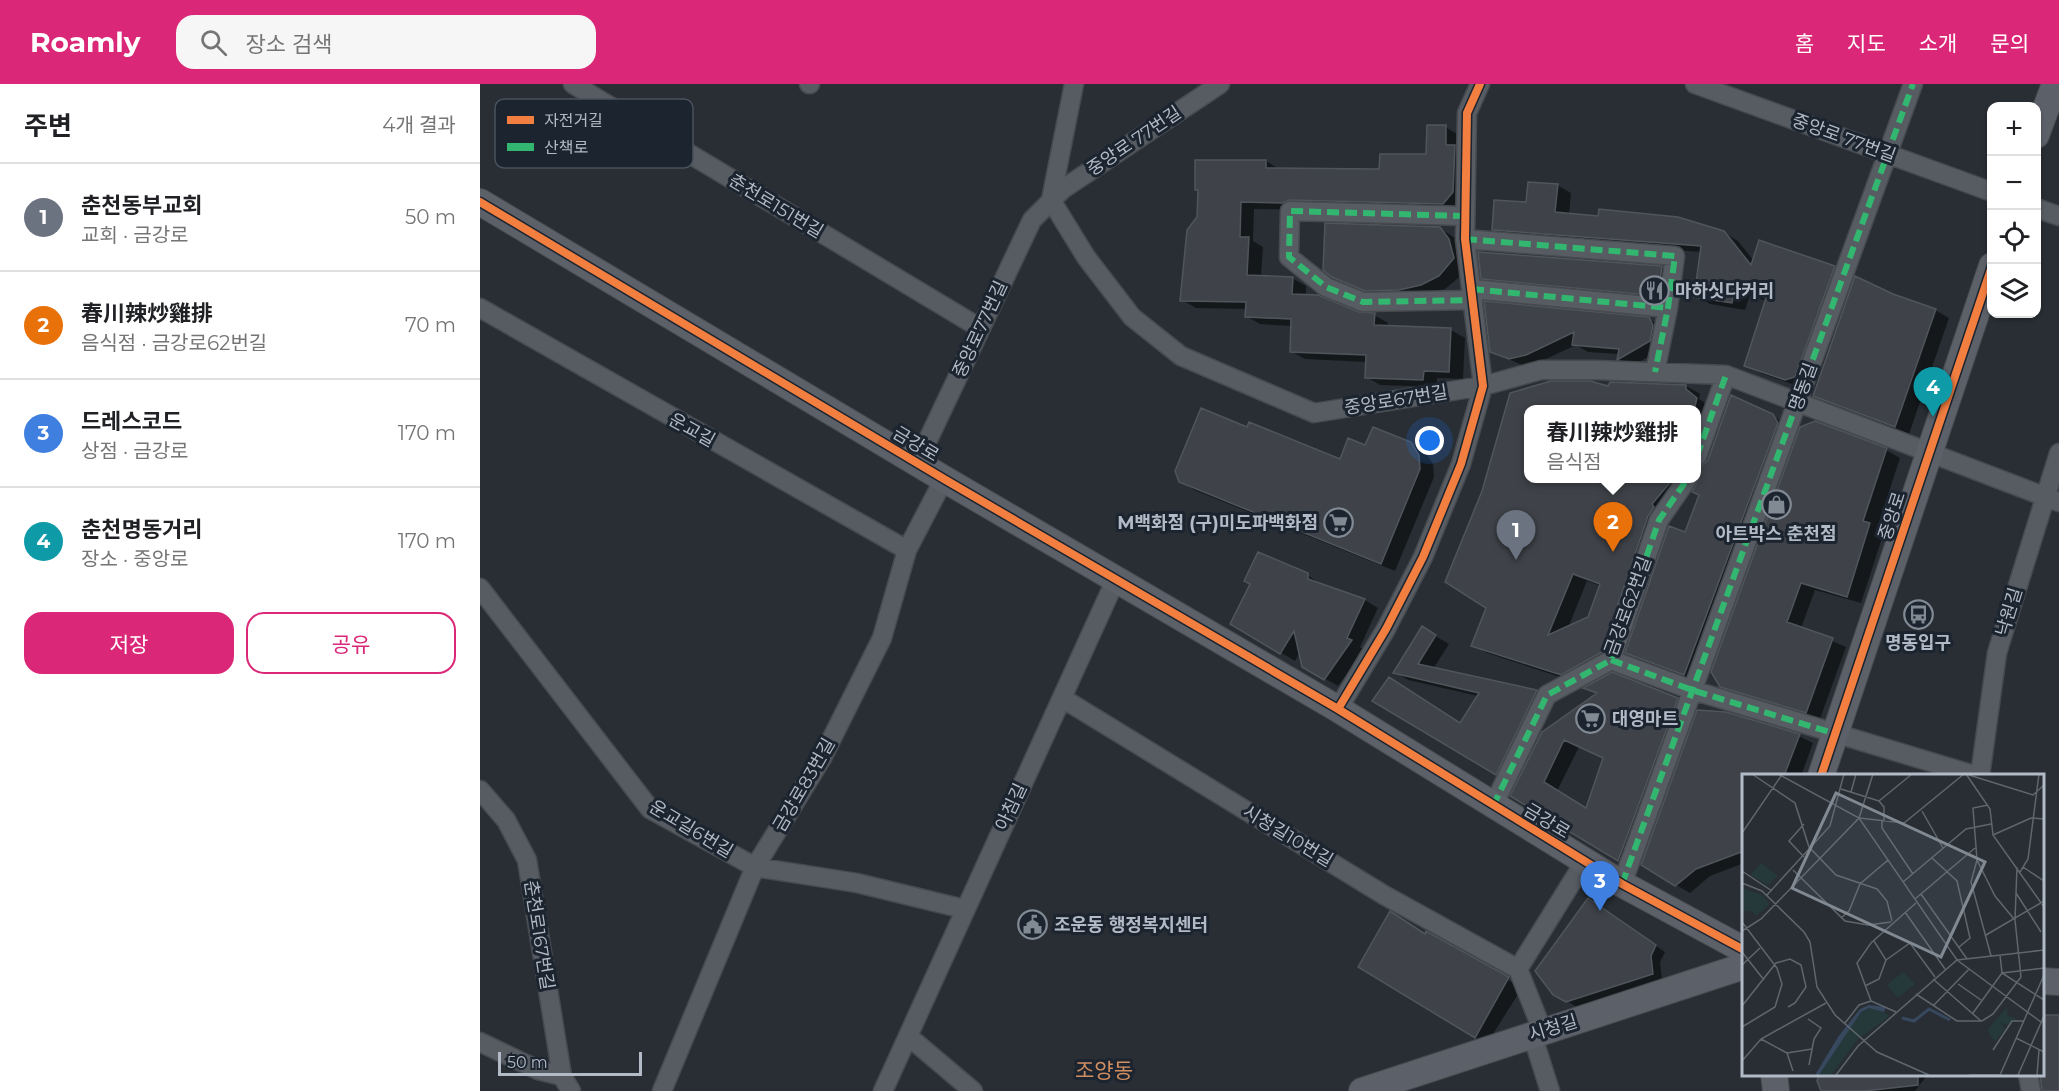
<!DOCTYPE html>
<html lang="ko">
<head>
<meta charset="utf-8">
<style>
  body { margin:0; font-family:Montserrat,"Noto Sans KR",sans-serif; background:#f6f6f6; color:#202124 }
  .controls { position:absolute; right:18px; top:18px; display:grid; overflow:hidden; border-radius:12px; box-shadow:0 2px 4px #0004 }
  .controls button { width:54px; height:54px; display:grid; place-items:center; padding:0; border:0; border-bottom:2px solid #e0e0e0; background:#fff; color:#202124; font:30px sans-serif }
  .scale { position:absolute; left:18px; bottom:15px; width:144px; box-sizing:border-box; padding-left:6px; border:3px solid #b1bac6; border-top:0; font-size:16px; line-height:21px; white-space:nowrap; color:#b1bac6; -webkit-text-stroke:4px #1b242f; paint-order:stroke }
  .you { position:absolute; left:950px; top:357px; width:21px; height:21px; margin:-15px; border:4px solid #fff; border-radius:50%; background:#1a73e8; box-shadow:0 0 0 9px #1a73e833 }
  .badge { display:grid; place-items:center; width:39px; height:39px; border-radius:50%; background:#db2777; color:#fff; font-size:20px; font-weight:700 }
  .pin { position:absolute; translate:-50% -50px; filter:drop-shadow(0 2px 3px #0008) }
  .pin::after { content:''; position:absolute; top:32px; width:21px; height:18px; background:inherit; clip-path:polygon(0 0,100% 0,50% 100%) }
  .popup { position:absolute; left:1044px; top:321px; width:177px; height:78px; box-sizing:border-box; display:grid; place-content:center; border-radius:12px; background:#fff; filter:drop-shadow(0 2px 4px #0005); font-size:20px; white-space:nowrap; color:#757577 }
  .popup b { font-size:22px; color:#202124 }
  .popup::after { content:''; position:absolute; left:50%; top:100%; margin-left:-12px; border:12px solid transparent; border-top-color:#fff }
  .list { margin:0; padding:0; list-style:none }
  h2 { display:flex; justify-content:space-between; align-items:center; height:78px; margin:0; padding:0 24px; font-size:26px }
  h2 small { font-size:20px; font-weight:400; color:#757577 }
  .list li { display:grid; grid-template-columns:39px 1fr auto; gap:18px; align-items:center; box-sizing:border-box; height:108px; padding:0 24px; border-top:2px solid #e0e0e0 }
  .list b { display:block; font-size:22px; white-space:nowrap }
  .list p { margin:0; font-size:20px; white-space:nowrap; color:#757577 }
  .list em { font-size:20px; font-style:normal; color:#757577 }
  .actions { display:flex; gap:12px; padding:18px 24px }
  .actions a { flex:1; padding:14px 0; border:2px solid #db2777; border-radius:18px; text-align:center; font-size:21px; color:#db2777 }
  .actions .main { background:#db2777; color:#fff }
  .icon { flex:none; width:33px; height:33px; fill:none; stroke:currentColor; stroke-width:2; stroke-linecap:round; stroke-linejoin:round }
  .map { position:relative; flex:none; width:1579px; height:1007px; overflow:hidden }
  header { display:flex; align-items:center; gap:36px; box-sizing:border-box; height:84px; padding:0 30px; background:#db2777; color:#fff }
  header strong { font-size:28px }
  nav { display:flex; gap:33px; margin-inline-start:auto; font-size:21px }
  .search { width:420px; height:54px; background:#f6f6f6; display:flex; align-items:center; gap:15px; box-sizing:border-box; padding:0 21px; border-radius:18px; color:#757577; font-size:22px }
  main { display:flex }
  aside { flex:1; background:#fff }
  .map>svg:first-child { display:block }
  .shadow { fill:#0007; fill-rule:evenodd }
  .building { fill:#3f4349; stroke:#50555c; stroke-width:1.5; fill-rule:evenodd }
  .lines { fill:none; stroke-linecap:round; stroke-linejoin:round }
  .street-casing { stroke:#464a4f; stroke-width:21 }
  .secondary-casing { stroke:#464a4f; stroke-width:28 }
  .street { stroke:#575c63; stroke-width:18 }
  .secondary { stroke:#5c6068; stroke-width:26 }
  .quiet { stroke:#33b770; stroke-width:6; stroke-dasharray:12 6; stroke-linecap:butt }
  .cycleway-casing { stroke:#1b242f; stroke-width:11 }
  .cycleway { stroke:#f27e40; stroke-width:8 }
  .labels { text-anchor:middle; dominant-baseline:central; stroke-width:6; stroke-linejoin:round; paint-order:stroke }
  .street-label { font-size:18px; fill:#b1bac6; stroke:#1b242f }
  .poi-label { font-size:18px; font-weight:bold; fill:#b1bac6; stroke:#1b242f; text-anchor:start }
  .quarter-label { font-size:21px; fill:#d18e61; stroke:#1b242f }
  .inset-river { fill:none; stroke:#37485f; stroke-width:3 }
  .inset-road { fill:none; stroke:#5f666e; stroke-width:1.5 }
  .view { fill:#818993; fill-opacity:0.15; stroke:#818993; stroke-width:3 }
  .inset-edge { fill:none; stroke:#b1bac6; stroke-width:3 }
  .key { fill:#1b242f; stroke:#48515c; stroke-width:1.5 }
  .key-label { font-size:16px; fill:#b1bac6 }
</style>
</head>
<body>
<header>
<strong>Roamly</strong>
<div class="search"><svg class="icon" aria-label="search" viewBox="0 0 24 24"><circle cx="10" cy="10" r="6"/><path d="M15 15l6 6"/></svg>장소 검색</div>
<nav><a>홈</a><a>지도</a><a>소개</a><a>문의</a></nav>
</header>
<main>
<aside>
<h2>주변<small>4개 결과</small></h2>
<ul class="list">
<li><span class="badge" style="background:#6b7280">1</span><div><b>춘천동부교회</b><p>교회 · 금강로</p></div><em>50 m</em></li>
<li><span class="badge" style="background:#e8710a">2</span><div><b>春川辣炒雞排</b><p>음식점 · 금강로62번길</p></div><em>70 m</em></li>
<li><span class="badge" style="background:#3f7fe0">3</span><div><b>드레스코드</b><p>상점 · 금강로</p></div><em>170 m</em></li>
<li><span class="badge" style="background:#0f9aa8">4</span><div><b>춘천명동거리</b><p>장소 · 중앙로</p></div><em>170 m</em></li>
</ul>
<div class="actions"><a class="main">저장</a><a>공유</a></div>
</aside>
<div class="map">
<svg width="1579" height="1007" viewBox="0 0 1579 1007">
  <rect width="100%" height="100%" fill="#282e34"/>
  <path class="shadow" d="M965 43 979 51 977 127 774 125 773 157 783 163 781 193 812 194 826 202V212L878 230 894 231 908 239V243L971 246 985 254 983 295 957 294V303L900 301 887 293V278L825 275 811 267 812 242 780 240 766 232 767 225 716 224 702 216 718 134 720 108 716 106 786 77 801 86 900 87 948 71Z
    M1077 101 1091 109 1089 131 1243 148 1258 157 1274 177 1354 183 1368 191 1320 303 1280 289 1266 281 1287 217 1270 211 1265 226 1230 220 1216 212 1221 168 1027 153 1014 145Z
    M961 145 975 154 983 164V190L965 205 934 213 900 214 853 192Z
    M1000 170 1182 184 1196 192 1192 219 1017 202 1003 194Z
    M1413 211 1455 226 1469 234 1429 350 1349 320 1335 312Z
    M1006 219 1169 235 1183 243 1184 264 1152 282 1138 275 1139 270 1108 268 1096 261 1055 280 1044 282 1013 268Z
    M1206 302 1220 310 1219 315 1231 323 1235 333 1218 385 1292 332 1307 340 1218 598 1161 577 1147 569 1206 450 1221 411 1220 392 1217 393V326H1049V394H1213L1185 429 1136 576 1095 598 1007 569 993 561 1008 524 1004 407 1031 310ZM1107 497 1121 502 1109 534 1088 544Z
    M768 345 861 377 886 363 931 360 945 368 953 380 954 393 915 487 714 406 700 397Z
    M1406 366 1420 374 1397 444 1404 448 1381 519 1335 506 1321 544 1366 563 1340 635 1256 610 1241 602Z
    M827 491 842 501 885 516 898 524 880 563 885 566 858 602 823 582 820 568 815 577 752 539Z
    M942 544 969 560 953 585 1056 608 1070 616 1030 698 894 617 981 640 998 612 928 596 915 588Z
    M1106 604 1197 615 1211 623 1152 783 1032 712 1117 610ZM1099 663 1124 675 1107 725 1077 707Z
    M1218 628 1319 652 1333 659 1321 692H1264V779L1230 792 1210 809 1196 801Z
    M1118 822 1185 868 1180 878 1182 896 1097 923 1085 916Z
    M947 849 1042 904 1006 961 880 882Z
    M1565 932 1579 933V1007H1563L1562 934Z
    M1341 990H1448L1435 1007H1344Z"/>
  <path class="building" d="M947 41H966V61H975L973 108 963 120 810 116 802 119 761 118 760 153H769L767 191 813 193 812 210 838 211 879 228 895 229 894 241 971 244 969 288 944 287 943 296 885 294 886 271 810 268 811 235 765 233 766 218 700 217 707 146 717 133 718 106H715V76H786V84L899 85 900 70H946Z
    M1048 98 1078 100 1075 128 1118 132 1119 125 1198 133 1244 147 1271 181 1279 156 1355 182 1315 293 1305 296 1264 282 1286 214 1256 204 1252 219 1214 213 1221 162 1012 146 1014 116 1046 118Z
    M845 139 960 143 969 155 974 174 959 192 941 201 919 206 885 207 852 193 843 186Z
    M998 168 1182 182 1178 212 1001 195Z
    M1375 192 1413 210 1456 225 1415 343 1333 312Z
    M1004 217 1169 233 1173 241 1170 257 1137 276 1139 265 1092 261 1094 248 1046 271 1029 275 1010 268Z
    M1071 297H1110L1128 302 1130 298 1206 301V305L1217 314 1214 326H1049V394H1194L1172 420 1174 423 1168 432 1122 568 1081 591 991 562 1006 524 965 498 1002 407 1030 309ZM1093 490 1120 500 1108 533 1068 551Z
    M1251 311 1293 330 1298 339 1204 591 1145 569 1189 442 1205 448 1219 411 1212 408 1219 395 1217 386 1228 376Z
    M721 324 767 343 769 338 860 375 868 354 885 361 893 343 931 358 939 371 940 385 901 480 699 398 695 387Z
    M1335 337 1407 364 1383 437 1390 439 1367 513 1321 499 1307 538 1353 554 1326 629 1240 603 1231 588 1320 343Z
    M778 468 828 489V495L885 515 867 554 872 556 844 596 822 583 814 547 800 570 750 540 770 500 764 497Z
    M942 542 956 551 938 580 1057 606 1016 691 892 617 909 593 980 639 999 609 913 589Z
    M1132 588 1198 614 1138 777 1030 712 1062 648 1117 609 1103 604ZM1084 656 1123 674 1106 724 1064 698Z
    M1217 626 1246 628 1320 650 1304 692H1264V767L1216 785 1195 802 1161 781Z
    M1108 814 1176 861 1171 872 1173 890 1086 918 1073 911 1055 887Z
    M910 827 945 850 946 847 1029 893 995 954 878 883Z
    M1563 931H1579V1007H1562L1560 990H1563Z
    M1339 990H1438V1001L1385 1007H1341L1337 997Z"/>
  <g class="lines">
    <defs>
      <path id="street" d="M93 0 500 244
        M329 0H330
        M594 0 571 116 606 173 652 233 701 272 834 329 1003 302 1061 286H1116L1246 291 1579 418
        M1215 0 1512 108
        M1556 124 1579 132
        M985 132 810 127 809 173 846 203 883 218 993 216
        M985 155 1195 172 1188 224 1175 288
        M992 205 1188 224
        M0 224 427 466
        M1217 372 1246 291
        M437 379 552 136 583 105 740 0
        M0 504 170 725 275 783 377 799 484 825
        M1131 576 1212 606 1497 692
        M582 614 904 811 1038 885 1063 948
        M858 625 906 545 943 473 981 380 1003 302 985 155 987 29 1000 0
        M1500 692 1517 569 1579 369
        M0 706 26 736 47 776 82 992 91 1007
        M1013 722 1067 611 1131 576 1179 436 1208 394
        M1142 800 1433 0
        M1038 885 1105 777
        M1052 950 1070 1007
        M428 952 493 1007
        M0 958 58 986 82 992
        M1548 990 1551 1007
        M182 1007 275 783 342 674 402 554 427 466 464 395
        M403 1007 636 495"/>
      <path id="secondary" d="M1556 51 1575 0
        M0 118 464 395 858 625 1142 800 1264 866
        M1341 692 1512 182
        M1562 897 1579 898
        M1294 990 1296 1007
        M882 1007 1264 882"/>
    </defs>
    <use href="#street" class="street-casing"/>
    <use href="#secondary" class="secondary-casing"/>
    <use href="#street" class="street"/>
    <use href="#secondary" class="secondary"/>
    <path class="quiet" d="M985 132 810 127 809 173 846 203 883 218 993 216
      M985 155 1195 172 1188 224 1175 288
      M992 205 1188 224
      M1217 372 1246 291
      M1131 576 1212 606 1356 650
      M1013 722 1067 611 1131 576 1179 436 1208 394
      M1142 800 1433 0"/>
    <defs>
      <path id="cycleway" d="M0 118 464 395 858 625 1142 800 1264 866
        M858 625 906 545 943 473 981 380 1003 302 985 155 987 29 1000 0
        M1341 692 1512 182"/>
    </defs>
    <use href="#cycleway" class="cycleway-casing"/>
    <use href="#cycleway" class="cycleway"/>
  </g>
  <defs>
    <symbol id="restaurant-ring" viewBox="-11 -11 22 22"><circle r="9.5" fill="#1b242f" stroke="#818993" stroke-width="1.5"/><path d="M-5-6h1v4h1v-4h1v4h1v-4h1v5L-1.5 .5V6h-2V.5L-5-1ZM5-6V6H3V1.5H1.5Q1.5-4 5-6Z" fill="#818993"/></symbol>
    <symbol id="shop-ring" viewBox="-11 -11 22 22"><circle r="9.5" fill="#1b242f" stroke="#818993" stroke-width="1.5"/><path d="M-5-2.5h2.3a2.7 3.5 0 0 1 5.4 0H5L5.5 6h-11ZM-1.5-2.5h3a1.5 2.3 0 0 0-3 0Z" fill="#818993"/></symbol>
    <symbol id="supermarket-ring" viewBox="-11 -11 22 22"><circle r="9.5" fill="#1b242f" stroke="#818993" stroke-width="1.5"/><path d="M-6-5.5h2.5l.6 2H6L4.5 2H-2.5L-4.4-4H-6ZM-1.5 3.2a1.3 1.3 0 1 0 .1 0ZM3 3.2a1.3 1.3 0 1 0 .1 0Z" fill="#818993"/></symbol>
    <symbol id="bus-ring" viewBox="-11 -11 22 22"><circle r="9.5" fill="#1b242f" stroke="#818993" stroke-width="1.5"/><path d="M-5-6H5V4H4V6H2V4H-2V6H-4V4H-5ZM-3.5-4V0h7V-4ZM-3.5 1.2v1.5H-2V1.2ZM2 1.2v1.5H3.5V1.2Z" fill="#818993"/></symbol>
    <symbol id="civic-ring" viewBox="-11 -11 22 22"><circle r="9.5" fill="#1b242f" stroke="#818993" stroke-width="1.5"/><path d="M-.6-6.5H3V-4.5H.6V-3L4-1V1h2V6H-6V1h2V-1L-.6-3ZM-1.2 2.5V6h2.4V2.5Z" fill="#818993"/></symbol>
  </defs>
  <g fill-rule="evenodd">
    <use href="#restaurant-ring" x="1158" y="190" width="33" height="33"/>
    <use href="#shop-ring" x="1280" y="404" width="33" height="33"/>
    <use href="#supermarket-ring" x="842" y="422" width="33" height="33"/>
    <use href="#bus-ring" x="1422" y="514" width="33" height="33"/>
    <use href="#supermarket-ring" x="1094" y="618" width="33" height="33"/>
    <use href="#civic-ring" x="536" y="824" width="33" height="33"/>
  </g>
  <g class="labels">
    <g class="street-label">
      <text transform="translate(1364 54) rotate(20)">중앙로 77번길</text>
      <text transform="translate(654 57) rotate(-34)">중앙로 77번길</text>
      <text transform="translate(296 122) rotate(31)">춘천로151번길</text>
      <text transform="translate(500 245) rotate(-65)">중앙로77번길</text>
      <text transform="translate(1323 303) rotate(-70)">명동길</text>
      <text transform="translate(916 316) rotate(-9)">중앙로67번길</text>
      <text transform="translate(212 346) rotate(29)">운교길</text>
      <text transform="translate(436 360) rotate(31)">금강로</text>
      <text transform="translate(1412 432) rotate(-72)">중앙로</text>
      <text transform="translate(1148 522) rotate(-70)">금강로62번길</text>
      <text transform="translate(1529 528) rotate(-73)">낙원길</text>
      <text transform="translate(324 701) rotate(-60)">금강로83번길</text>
      <text transform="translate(531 723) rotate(-65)">아침길</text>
      <text transform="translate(1067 737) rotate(31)">금강로</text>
      <text transform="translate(211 745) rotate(31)">운교길6번길</text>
      <text transform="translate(808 752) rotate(31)">시청길10번길</text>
      <text transform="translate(59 851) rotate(81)">춘천로167번길</text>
      <text transform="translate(1073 944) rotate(-17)">시청길</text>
    </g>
    <g class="poi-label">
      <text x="1195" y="207">마하싯다커리</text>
      <text x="838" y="439" text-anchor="end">M백화점 (구)미도파백화점</text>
      <text x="1296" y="450" text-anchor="middle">아트박스 춘천점</text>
      <text x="1438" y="559" text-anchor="middle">명동입구</text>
      <text x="1132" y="635">대영마트</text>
      <text x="574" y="841">조운동 행정복지센터</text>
    </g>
    <g class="quarter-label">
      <text x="624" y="986">조양동</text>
    </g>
  </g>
  <g transform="translate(1262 690)">
    <rect width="302" height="302" fill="#282e34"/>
    <path d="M19 89 36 102 26 111 8 101ZM0 114 20 121 28 130 14 142 10 137H0ZM161 198 173 210 156 224 145 211ZM265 233 266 242 275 244 265 251 258 248 263 255 253 268 245 256ZM132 234 148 242 116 265 89 301H77L115 242 123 235Z" fill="#25383a"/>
    <path d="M127 231 144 233 142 238 127 234 119 238 77 301H73L96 263 118 235Z" fill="#37485f"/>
    <path class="inset-river" d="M160 244 172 247 187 235 208 246"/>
    <path class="inset-road" d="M10 0 53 29 67 73 94 101 135 115 145 127 150 147M36 0 117 44 215 186 299 248M224 0 248 35 251 61 302 133M227 1 291 21 302 11M99 15 137 27M109 18 114 0M246 31 231 34 235 86 229 108 249 182M180 37 201 74M117 44 162 49 222 0M140 47V54L171 100M142 47V33L137 27 170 0M62 50 47 67 62 83M0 59 39 2M251 61 289 44 302 45M190 84 215 107 228 164 217 173M235 86 253 122 272 145M281 93 302 107M51 96 103 147 126 151 149 148M0 97 30 117M278 98 286 85 297 0M161 108 224 55 249 50M0 109 20 117 62 158 68 168 75 213 93 241 135 278 187 301M274 119 299 158M179 120 225 185M25 121 88 52 102 0M173 125 233 74M163 138 203 195M99 144 107 137 118 110 146 86M0 148 35 194 40 210 33 233 0 253M0 157 19 145 117 44 131 0M244 161 302 127M0 178 22 206M258 181 260 199 302 226M144 186 168 169 193 203M0 191 18 174M191 205 239 247M216 210 239 226M123 212 137 205 144 186 132 167M174 220 215 247H240L251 240 279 203 273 146 275 93M0 232 34 189 48 185 59 191 64 213 53 229 46 233M191 232 227 195M154 238 129 227 115 189 129 169 174 129M231 239 260 199 302 194M66 245 79 254 72 265 67 291M103 249 117 231 129 227M274 264 302 278M19 265 45 279 51 297M251 276 270 247H282M45 279 70 275M0 287 19 265 84 229M94 301 116 272 215 186 302 176M227 301H258M258 301 302 201M276 301 302 242M295 301 297 276"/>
    <path class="view" d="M94 19 243 88 199 183 50 114Z"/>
    <rect width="302" height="302" class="inset-edge"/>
  </g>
  <rect x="15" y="15" width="198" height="69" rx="9" class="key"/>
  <rect x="27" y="32" width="27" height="8" fill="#f27e40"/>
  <rect x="27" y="59" width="27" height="8" fill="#33b770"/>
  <g class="key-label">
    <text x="64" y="42">자전거길</text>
    <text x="64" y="69">산책로</text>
  </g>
</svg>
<div class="controls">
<button>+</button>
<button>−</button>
<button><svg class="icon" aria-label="locate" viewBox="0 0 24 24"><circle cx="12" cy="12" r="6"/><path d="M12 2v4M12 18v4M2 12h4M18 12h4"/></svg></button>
<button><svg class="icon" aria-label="layers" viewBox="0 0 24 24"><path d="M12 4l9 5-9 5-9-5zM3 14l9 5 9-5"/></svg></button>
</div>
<div class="scale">50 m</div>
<div class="you"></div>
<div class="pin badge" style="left:1036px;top:476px;background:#6b7280">1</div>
<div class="pin badge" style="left:1133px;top:468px;background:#e8710a">2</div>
<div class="popup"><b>春川辣炒雞排</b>음식점</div>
<div class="pin badge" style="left:1120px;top:827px;background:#3f7fe0">3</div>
<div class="pin badge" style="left:1453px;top:333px;background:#0f9aa8">4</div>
</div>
</main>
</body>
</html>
